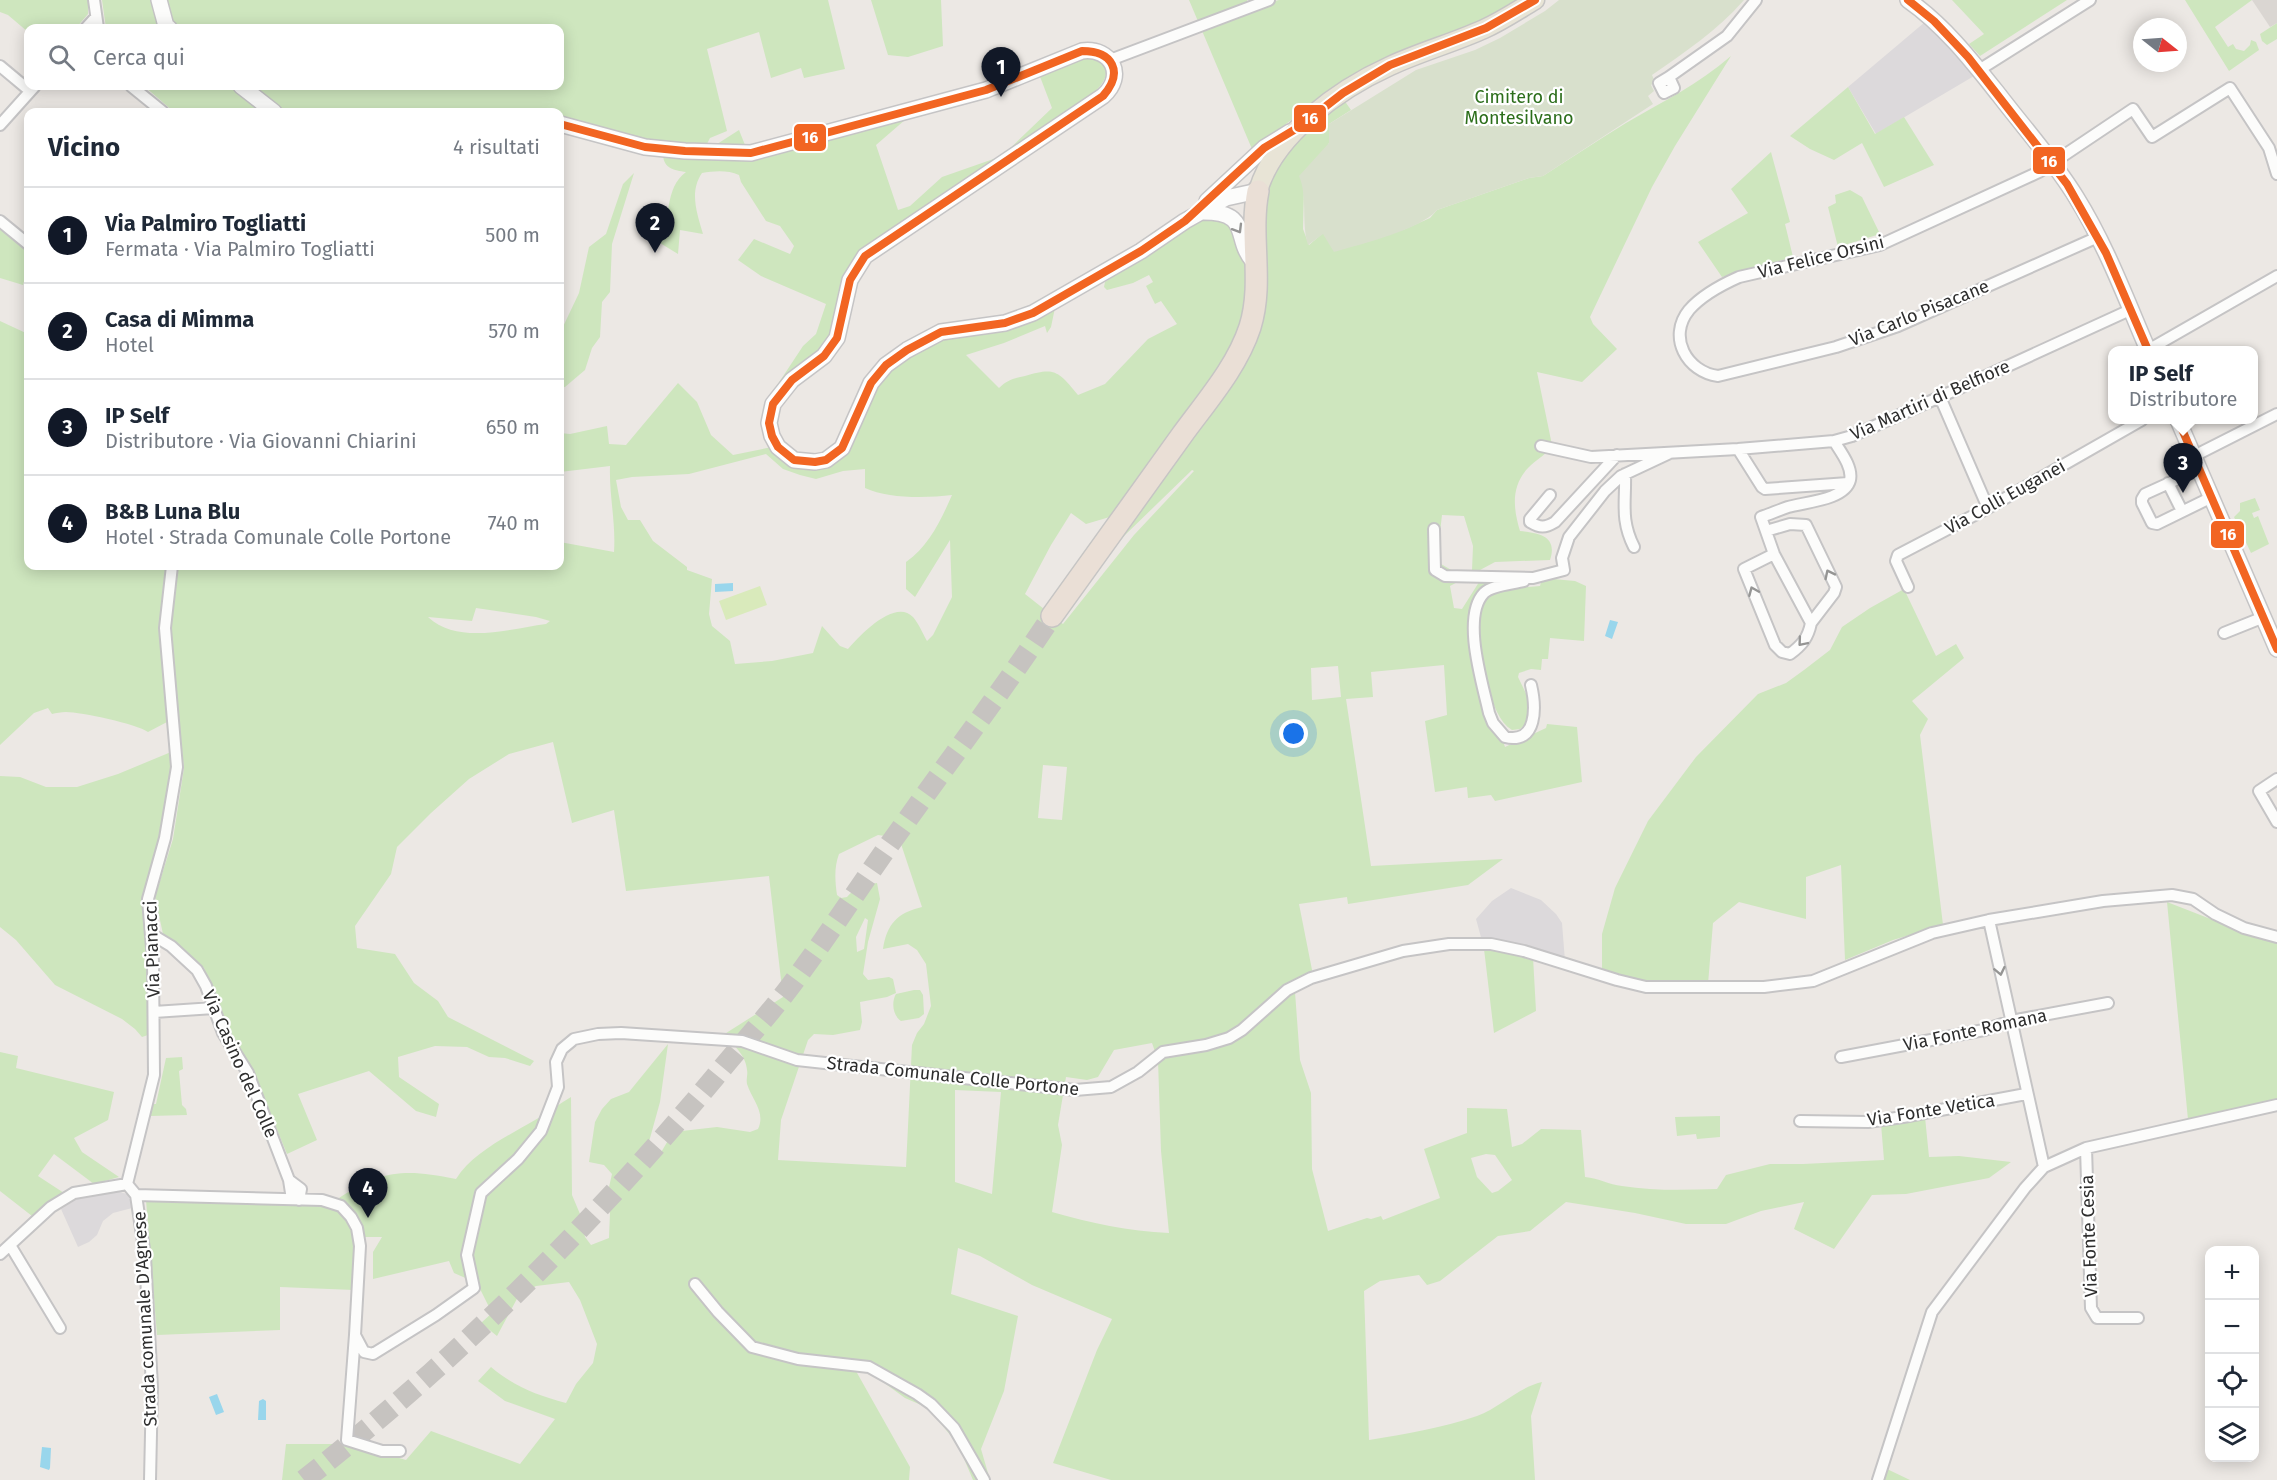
<!DOCTYPE html>
<html lang="it">
<head>
<meta charset="utf-8">
<style>
  body { margin:0; font-family:"Fira Sans",sans-serif; background:#f6f6f7; color:#1f2937 }
  .controls { position:absolute; right:18px; bottom:18px; display:grid; overflow:hidden; border-radius:12px; box-shadow:0 3px 15px #0003 }
  .controls button { width:54px; height:54px; display:grid; place-items:center; padding:0; border:0; border-bottom:2px solid #e0e1e3; background:#fff; color:#1f2937; font:30px sans-serif }
  .compass { position:absolute; left:2133px; top:18px; width:54px; height:54px; border-radius:50%; background:#fff; box-shadow:0 3px 15px #0003; rotate:107deg }
  .you { position:absolute; left:1294px; top:734px; width:21px; height:21px; margin:-15px; border:4px solid #fff; border-radius:50%; background:#1a73e8; box-shadow:0 0 0 9px #1a73e833 }
  .badge { display:grid; place-items:center; width:39px; height:39px; border-radius:50%; background:#111827; color:#fff; font-size:20px; font-weight:700 }
  .pin { position:absolute; translate:-50% -50px; filter:drop-shadow(0 2px 3px #0008) }
  .pin::after { content:''; position:absolute; top:32px; width:21px; height:18px; background:inherit; clip-path:polygon(0 0,100% 0,50% 100%) }
  .popup { position:absolute; left:2108px; top:346px; width:150px; height:78px; box-sizing:border-box; display:grid; place-content:center; border-radius:12px; background:#fff; filter:drop-shadow(0 2px 4px #0005); font-size:20px; white-space:nowrap; color:#747a83 }
  .popup b { font-size:22px; color:#1f2937 }
  .popup::after { content:''; position:absolute; left:50%; top:100%; margin-left:-12px; border:12px solid transparent; border-top-color:#fff }
  .list { margin:0; padding:0; list-style:none }
  h2 { display:flex; justify-content:space-between; align-items:center; height:78px; margin:0; padding:0 24px; font-size:26px }
  h2 small { font-size:20px; font-weight:400; color:#747a83 }
  .list li { display:grid; grid-template-columns:39px 1fr auto; gap:18px; align-items:center; box-sizing:border-box; height:96px; padding:0 24px; border-top:2px solid #e0e1e3 }
  .list b { display:block; font-size:22px; white-space:nowrap }
  .list p { margin:0; font-size:20px; white-space:nowrap; color:#747a83 }
  .list em { font-size:20px; font-style:normal; color:#747a83 }
  .icon { flex:none; width:33px; height:33px; fill:none; stroke:currentColor; stroke-width:2; stroke-linecap:round; stroke-linejoin:round }
  .map { position:relative; flex:none; width:2277px; height:1480px; overflow:hidden }
  .search { position:absolute; background:#fff; box-shadow:0 3px 15px #0003; left:24px; top:24px; width:540px; height:66px; display:flex; align-items:center; gap:15px; box-sizing:border-box; padding:0 21px; border-radius:12px; color:#747a83; font-size:22px }
  .panel { position:absolute; background:#fff; box-shadow:0 3px 15px #0003; left:24px; top:108px; width:540px; height:462px; border-radius:12px }
  .map>svg:first-child { display:block }
  .industrial { fill:#dcd9db }
  .green { fill:#cee6be; fill-rule:evenodd }
  .cemetery { fill:#d8e0cc }
  .pitch { fill:#d9eabb }
  .plaza { fill:#dad6d2 }
  .water { fill:#99d6ec }
  .lines { fill:none; stroke-linecap:round; stroke-linejoin:round }
  .highway-tunnel { stroke:#c6c3c0; stroke-width:21; stroke-dasharray:21 10; stroke-linecap:butt }
  .street-casing { stroke:#c5c4c5; stroke-width:14 }
  .secondary-casing { stroke:#c5c4c5; stroke-width:18 }
  .primary-casing { stroke:#c6c5c4; stroke-width:21 }
  .highway-casing { stroke:#c6c5c4; stroke-width:24 }
  .street { stroke:#fcfcfb; stroke-width:10 }
  .secondary { stroke:#fcfcfb; stroke-width:15 }
  .primary { stroke:#e8e4d6; stroke-width:18 }
  .highway { stroke:#eadfd6; stroke-width:21 }
  .bus-1-casing { stroke:#fff; stroke-width:12 }
  .bus-1 { stroke:#f26522; stroke-width:8 }
  .oneway { stroke:#959594 }
  .labels { text-anchor:middle; dominant-baseline:central; stroke-width:4.5; stroke-linejoin:round; paint-order:stroke }
  .park-label { font-size:18px; fill:#2c6e1b; stroke:#fff }
  .street-label { font-size:18px; fill:#2e2e2e; stroke:#fff }
  .line-badge { stroke:#fff; stroke-width:2 }
  .badge-label { font-size:16px; text-anchor:middle; font-weight:bold; fill:#fff }
</style>
</head>
<body>
<div class="map">
<svg width="2277" height="1480" viewBox="0 0 2277 1480">
  <rect width="100%" height="100%" fill="#ece8e4"/>
  <path class="industrial" d="M1925 22 1974 76 1876 134 1848 87Z
    M1511 888 1541 900 1556 914 1562 923 1565 961 1482 941 1476 919 1492 901Z
    M116 1191 131 1195 136 1207 113 1213 103 1221 97 1235 89 1242 78 1247 61 1209 80 1197Z"/>
  <path class="green" d="M0 0H88V14L76 28H28V32L8 15 0 12Z
    M102 0H828L845 69 804 78 801 68 771 78 759 32 707 49 727 131 710 138 706 146 646 144 560 122V112H174L144 86H560V28H106Z
    M871 0H941L943 46 908 57 888 55Z
    M1189 0H1247L1248 9 1279 0H1526L1340 84 1252 149Z
    M1952 0H2067L1980 56 1969 44 1984 34Z
    M2185 0H2252L2215 27 2228 47 2233 44 2236 49 2244 51 2250 45 2251 40 2256 42 2259 50 2229 71Z
    M2277 23V39L2267 45 2262 41 2260 34Z
    M1731 56 1675 146 1652 187 1590 317 1593 324 1617 349 1582 382 1537 372 1552 445C1546 456 1536 459 1528 468 1511 486 1513 508 1520 531 1539 533 1558 536 1550 560L1495 562 1450 586 1454 608 1462 609 1481 579 1491 582C1469 595 1469 616 1470 639L1505 747 1546 728 1547 724 1577 727 1582 782 1495 801 1491 795 1468 798 1467 787 1435 792 1425 721 1447 715 1444 665 1371 672 1373 697 1346 699 1371 866 1503 859 1468 885 1348 904 1347 897 1299 904 1314 980 1295 992 1300 1060 1311 1093 1312 1169 1328 1231 1367 1218 1371 1219 1381 1216 1383 1220 1440 1198 1424 1149 1467 1133V1108L1507 1109 1512 1147 1522 1144 1541 1129 1581 1130 1585 1177C1599 1178 1609 1185 1622 1186 1653 1191 1685 1190 1717 1189L1726 1175 1770 1164H1803L1884 1160 1881 1124 1925 1117 1929 1157 1959 1156 2011 1162 1989 1178 1906 1194 1872 1195 1834 1249 1794 1229 1804 1202 1761 1211 1726 1224H1686L1635 1213 1566 1202 1530 1231 1498 1236 1440 1281 1427 1285 1419 1275 1380 1281 1364 1291 1369 1440C1405 1434 1442 1428 1477 1416 1501 1407 1517 1388 1542 1382L1531 1416 1535 1480H1111L1053 1463 1097 1350 1112 1319 1032 1285 980 1256 958 1248 951 1294 1018 1316 1004 1391 981 1449 990 1480H973L962 1454 951 1436 928 1408 905 1398 872 1374 852 1364 910 1467 909 1480H282L286 1444H351L406 1460 431 1431 520 1464 555 1419 505 1401 478 1381 491 1367C515 1387 536 1395 566 1403L576 1384 593 1363 597 1344 580 1300 569 1282 536 1286 519 1295 497 1336 481 1323 492 1313 477 1283 454 1273 449 1261 373 1279V1252L382 1237H364C359 1220 353 1210 339 1198 383 1169 407 1169 456 1179 473 1152 508 1136 535 1120 548 1113 559 1104 571 1097L572 1195 580 1214 585 1237 591 1245 609 1238 610 1213 607 1196 612 1174 604 1165 589 1162 595 1122 602 1109 611 1099 629 1092 668 1044 660 1102 647 1149 656 1161 673 1132 717 1127 750 1132 758 1129C766 1112 752 1100 747 1084 746 1079 748 1074 747 1070 746 1055 733 1044 723 1035L783 997 769 876 626 891 614 810 572 823 553 742 509 754 469 779 431 813 397 847 391 874 355 926 357 948 395 954 414 983 438 1001 448 1017 534 1061 530 1066 505 1058 489 1057 467 1047 435 1046 398 1057 399 1077 439 1104 436 1117 416 1111 369 1071 298 1094 317 1140 287 1154 253 1071 230 1031 204 968 175 941 163 934 155 897 173 839 184 768 168 626 174 566H560V542L614 552C616 523 609 495 610 466L560 472V433L570 434 607 426 609 444 626 445 678 383 697 402 711 435 733 455 772 447 766 408 770 396 803 346 816 334 826 304 761 276 738 260 754 239 790 254 794 246 780 226 766 221 741 182 739 175C728 170 714 171 702 173 689 192 697 213 703 234L680 230 678 254 660 243C671 220 664 188 686 172 674 170 664 169 663 155L701 158 913 113 876 145 898 210 910 206 942 177 1002 156 1052 108 1039 74C1052 69 1069 59 1083 57 1089 56 1097 57 1101 61 1120 80 1080 103 1067 114L863 254 835 337 782 388 772 447 826 464 892 366 934 340 1056 303 1051 327 1047 333 1045 326 1004 343 966 355 999 388C1007 380 1014 378 1025 376 1055 367 1058 371 1078 395L1105 384 1148 339 1177 324 1161 301 1155 304 1146 286 1153 282 1149 275 1133 283 1107 290 1104 287 1105 282 1203 218 1223 217 1241 240 1247 285 1243 318 1222 364 1113 516 1086 524 1071 513 1051 545 1025 594 1063 624 1134 535 1194 471 1192 470 1124 536 1099 567 1204 417 1267 268 1265 203 1267 190 1277 167 1296 142 1344 100 1351 110 1329 124V143L1304 187 1303 229 1309 245 1323 233 1403 230 1430 218 1437 210 1529 178 1543 176C1571 158 1598 140 1626 123 1662 102 1699 84 1731 56ZM766 454 783 469 800 475 816 479 843 471 865 469V488C888 499 927 498 952 495 941 520 929 546 906 562V589L915 597 950 540 952 597 933 635 927 641C923 634 919 624 913 617 895 598 860 635 848 649L840 646 822 626 813 653 772 661 735 664 730 641 712 626 709 614 712 579 687 570V567L653 541 640 520H628L621 507 616 480 632 477 689 474ZM1442 515 1464 516 1473 546 1472 570 1453 571 1441 564 1440 532ZM476 608 536 617 550 621 546 624C509 629 458 645 428 617L472 621ZM1338 666 1341 697 1312 700 1311 668ZM1043 765 1067 767 1062 820 1038 818ZM878 835 899 838 922 907C897 913 887 924 883 949L908 944 917 950 926 964 931 1006 924 1024 917 1033 912 1045 906 1167 778 1160 781 1120 808 1040 814 1034 833 1035 860 1030 862 1022 860 1002 887 997 896 993 893 979 889 977 868 980 863 974 868 942 880 899 877 883C865 885 854 888 847 897L841 898 837 895C835 881 834 867 839 854ZM865 918 868 920 864 949 857 952 856 937ZM1152 1043 1158 1060 1161 1151 1169 1233C1128 1231 1091 1223 1052 1212L1062 1145 1058 1125 1066 1077 1087 1080 1098 1077 1114 1050ZM955 1090 1001 1092 992 1194 955 1182ZM1486 1154 1495 1155 1512 1180 1498 1191 1492 1193 1477 1177 1471 1158Z
    M1848 87 1875 134 1904 117 1934 165 1884 187 1862 143 1834 160 1810 149 1790 136Z
    M739 130 747 150 714 146Z
    M1771 152 1790 222 1785 224 1793 257 1722 277 1698 242 1748 213 1731 189Z
    M634 173 612 244 610 292 602 302 600 337 592 348 585 370 565 387 560 388V333L579 293 589 247 606 234 623 184Z
    M1850 190 1862 197 1880 234 1838 247 1828 207 1836 203 1835 195Z
    M0 226 28 247V267L23 285 0 278Z
    M0 321 28 334V566H168L161 632 167 722 148 732C137 724 81 712 66 712 61 712 56 713 52 714L48 708 34 713 0 745Z
    M2255 498 2260 510 2252 513 2254 518 2258 516 2269 544 2251 553 2234 517 2240 511V503Z
    M1542 578 1575 581 1586 586 1584 641 1550 638 1548 659H1542L1541 670 1531 669 1519 673 1518 677 1532 706 1533 712 1525 725 1520 729 1512 730C1487 715 1483 654 1478 627 1481 583 1505 590 1540 586Z
    M1904 589 1936 656 1956 644 1964 658 1912 701 1928 719 1920 735 1943 925 1893 940 1845 960 1841 865 1806 877V919L1739 902 1713 923 1708 984 1646 983 1602 972V934L1615 888 1648 821 1696 757 1758 694 1786 683 1804 670 1830 650 1842 627 1870 608Z
    M171 752 172 769 162 838 148 886 151 1034 142 1037 135 1029 122 1019 55 985 16 940 0 927V776L20 777 46 787H77L118 774Z
    M2167 902 2244 932 2277 939V1111L2189 1130Z
    M1484 949H1494L1533 957 1536 1011 1494 1033Z
    M914 990H920L923 995 924 1014 919 1018 901 1021C893 1016 891 1002 896 994Z
    M0 1052 18 1056 16 1068 114 1092 108 1120 74 1138 82 1152 119 1177 94 1184 54 1154 38 1176 64 1193 32 1216 0 1191Z
    M182 1057 183 1069 179 1071 182 1105 186 1109 187 1115 150 1116 152 1104H156L166 1058Z
    M1720 1116V1137L1697 1139 1696 1134 1677 1136 1675 1117Z
    M146 1200 324 1204C365 1215 356 1257 354 1290L280 1287V1330L157 1335Z
    M1887 1469 1910 1480H1884Z"/>
  <path class="cemetery" d="M1559 0H1744C1717 31 1685 52 1652 75L1655 82 1651 85 1654 91 1648 96 1653 104 1543 176 1529 178 1437 210C1420 230 1361 244 1334 252L1323 234 1308 245C1301 222 1308 197 1299 176L1329 143V124L1416 70 1475 50 1500 38 1545 11Z"/>
  <path class="pitch" d="M760 586 767 605 726 620 719 601Z"/>
  <path class="plaza" d="M2252 0H2277V23L2270 27Z"/>
  <path class="water" d="M733 583V591L715 592V584Z
    M1610 620 1618 622 1612 639 1605 636Z
    M217 1394 224 1412 216 1415 209 1397Z
    M263 1399 266 1401V1420H258L259 1401Z
    M42 1447 51 1448 50 1468 49 1470 40 1467Z"/>
  <g class="lines">
    <path class="highway-tunnel" d="M304 1480C455 1361 592 1225 715 1077 740 1046 768 1016 792 984 831 932 866 876 905 823 954 754 1005 687 1052 616"/>
    <defs>
      <path id="street" d="M94 0 98 28
        M86 28 96 17
        M1110 60 1269 0
        M0 66 30 91
        M1979 70 2090 0
        M1669 77 1674 88 1664 93 1659 83 1669 77 1727 36 1756 0
        M131 86 163 112
        M0 125 35 86
        M0 221 28 244
        M2098 237 1898 326 1836 347 1718 376C1687 372 1667 337 1689 310 1702 295 1721 285 1739 277L1880 245 2039 172 2133 109 2152 137 2230 88 2269 148 2277 174
        M2148 350 2277 276
        M1940 397 1988 508
        M1541 446 1591 457 1738 449 1834 441 1852 436 1940 397 2130 310
        M1738 449 1762 487 1765 489 1848 483
        M2194 456 2277 414
        M2200 469 2145 494 2142 499V503L2152 523 2157 524 2212 497
        M1625 474C1626 502 1620 519 1634 547
        M2168 483 2182 511
        M1550 495 1530 519V522C1540 528 1545 528 1555 522L1617 455
        M1434 529 1435 570 1445 576 1533 578 1564 570 1562 558 1569 537 1605 491 1621 476 1670 453
        M1766 531 1790 524 1806 525 1836 587 1834 593 1811 623
        M1774 554 1744 569 1775 645 1782 652 1790 654C1802 645 1808 638 1811 623L1774 554 1761 517C1770 514 1779 510 1788 507 1805 502 1845 500 1850 480 1853 467 1840 451 1834 441
        M1524 581C1513 584 1492 585 1484 593 1461 617 1483 685 1489 713L1493 723 1505 737C1538 745 1536 706 1531 685
        M1908 587 1896 561 1898 555 1988 508 2142 420
        M2224 633 2264 617
        M2277 779 2259 791 2277 822
        M1989 920 2044 1167
        M151 934 171 946 197 970 206 986 223 1033 248 1073 289 1180 291 1193 299 1200
        M154 1012 214 1008
        M1841 1057 1984 1030 2011 1021 2108 1003
        M1800 1121 1868 1122 1903 1117 2026 1094
        M2086 1148 2091 1308 2097 1318H2138
        M289 1180 301 1189 299 1200
        M127 1184 136 1195 322 1200 341 1206 351 1217 357 1228 360 1246 355 1335 364 1352 373 1354 436 1315 474 1288 467 1255 481 1193 518 1159 541 1131 558 1087 556 1062 562 1049 574 1039 598 1034 621 1033 742 1041 797 1060 1075 1090 1111 1087 1138 1072 1163 1052 1206 1045 1229 1038 1242 1030 1287 990 1311 978 1403 951 1449 944H1491L1524 951 1617 980 1646 987H1764L1813 981 1932 933 1989 920 2103 901 2172 895 2193 899 2215 914 2244 928 2277 937
        M127 1184 154 1075 153 961 148 899 165 838 177 767 165 628 172 566
        M136 1195 145 1256 152 1387 150 1480
        M10 1245 60 1328
        M0 1254 51 1207 74 1193 127 1184
        M695 1284 718 1312 752 1347 798 1359 869 1367 917 1394 931 1404 954 1428 984 1480
        M355 1335 347 1440 382 1451H400
        M1878 1480 1932 1312 2025 1188 2044 1167 2086 1148 2277 1105"/>
      <path id="secondary" d="M159 0 166 26 169 28
        M1908 0C1944 25 1972 61 1999 95 2025 129 2054 161 2076 197 2106 245 2126 299 2148 350
        M241 86 274 112
        M560 124 645 147 685 151 751 153 986 90 1082 51C1112 47 1126 76 1103 96L865 256 850 280 837 338 824 356 792 380 773 404 769 423 772 436 778 447 794 460 815 462 826 460 842 448 871 383 886 365 907 350 941 332 1005 323 1033 313 1141 251 1185 221 1226 198 1258 191
        M1207 201 1264 148 1290 132
        M1203 212C1252 212 1233 238 1253 261
        M2178 420 2277 649"/>
      <path id="primary" d="M1258 191C1274 135 1339 89 1390 66 1420 52 1453 43 1484 29 1502 21 1518 10 1535 0"/>
      <path id="highway" d="M1052 616C1095 556 1139 495 1182 435 1206 402 1237 367 1250 327 1264 282 1249 236 1258 191"/>
    </defs>
    <use href="#street" class="street-casing"/>
    <use href="#secondary" class="secondary-casing"/>
    <use href="#primary" class="primary-casing"/>
    <use href="#highway" class="highway-casing"/>
    <use href="#street" class="street"/>
    <use href="#secondary" class="secondary"/>
    <use href="#primary" class="primary"/>
    <use href="#highway" class="highway"/>
    <defs>
      <path id="bus-1" d="M1908 0 1934 21 1968 57 2067 184 2106 253 2148 350
        M560 124 645 147 685 151 751 153 986 90 1082 51C1113 51 1124 72 1103 96L865 256 850 280 837 338 824 356 792 380 773 404 769 423 772 436 778 447 794 460 815 462 826 460 842 448 871 383 886 365 907 350 941 332 1005 323 1033 313 1141 251 1185 221 1264 148 1299 127 1343 93 1390 65 1486 28 1535 0
        M2178 420 2277 649"/>
    </defs>
    <use href="#bus-1" class="bus-1-casing"/>
    <use href="#bus-1" class="bus-1"/>
  </g>
  <defs><path id="oneway-chevron" d="M-2-3.5L2.5 0L-2 3.5" fill="none" stroke-width="1.6" stroke-linecap="round" stroke-linejoin="round" transform="scale(1.5)"/></defs>
  <g class="oneway">
    <use href="#oneway-chevron" transform="translate(1238 229) rotate(59)"/>
    <use href="#oneway-chevron" transform="translate(1829 574) rotate(-116)"/>
    <use href="#oneway-chevron" transform="translate(1753 591) rotate(-113)"/>
    <use href="#oneway-chevron" transform="translate(1802 642) rotate(130)"/>
    <use href="#oneway-chevron" transform="translate(2000 971) rotate(78)"/>
  </g>
  <g class="labels">
    <g class="park-label">
      <text x="1519" y="97">Cimitero di<tspan x="1519" dy="21">Montesilvano</tspan></text>
    </g>
    <g class="street-label">
      <text transform="translate(1821 257) rotate(-14)">Via Felice Orsini</text>
      <text transform="translate(1919 313) rotate(-22)">Via Carlo Pisacane</text>
      <text transform="translate(1930 400) rotate(-24)">Via Martiri di Belfiore</text>
      <text transform="translate(2005 497) rotate(-29)">Via Colli Euganei</text>
      <text transform="translate(152 949) rotate(-92)">Via Pianacci</text>
      <text transform="translate(1975 1030) rotate(-12)">Via Fonte Romana</text>
      <text transform="translate(240 1064) rotate(66)">Via Casino del Colle</text>
      <text transform="translate(953 1076) rotate(6)">Strada Comunale Colle Portone</text>
      <text transform="translate(1931 1110) rotate(-9)">Via Fonte Vetica</text>
      <text transform="translate(2089 1236) rotate(-92)">Via Fonte Cesia</text>
      <text transform="translate(145 1319) rotate(-93)">Strada comunale D'Agnese</text>
    </g>
  </g>
  <g class="line-badge">
    <rect x="1293" y="104" width="34" height="29" rx="6" fill="#f26522"/>
    <rect x="793" y="123" width="34" height="29" rx="6" fill="#f26522"/>
    <rect x="2032" y="146" width="34" height="29" rx="6" fill="#f26522"/>
    <rect x="2210" y="520" width="35" height="29" rx="6" fill="#f26522"/>
  </g>
  <g class="badge-label">
    <text x="1310" y="124">16</text>
    <text x="810" y="143">16</text>
    <text x="2049" y="167">16</text>
    <text x="2228" y="540">16</text>
  </g>
</svg>
<div class="controls">
<button>+</button>
<button>−</button>
<button><svg class="icon" aria-label="locate" viewBox="0 0 24 24"><circle cx="12" cy="12" r="6"/><path d="M12 2v4M12 18v4M2 12h4M18 12h4"/></svg></button>
<button><svg class="icon" aria-label="layers" viewBox="0 0 24 24"><path d="M12 4l9 5-9 5-9-5zM3 14l9 5 9-5"/></svg></button>
</div>
<svg class="compass" viewBox="-18 -18 36 36"><path d="M0-13l5 13h-10z" fill="#e53935"/><path d="M0 13l5-13h-10z" fill="#747a83"/></svg>
<div class="you"></div>
<div class="pin badge" style="left:1001px;top:97px">1</div>
<div class="pin badge" style="left:655px;top:253px">2</div>
<div class="pin badge" style="left:2183px;top:493px">3</div>
<div class="popup"><b>IP Self</b>Distributore</div>
<div class="pin badge" style="left:368px;top:1218px">4</div>
<div class="search"><svg class="icon" aria-label="search" viewBox="0 0 24 24"><circle cx="10" cy="10" r="6"/><path d="M15 15l6 6"/></svg>Cerca qui</div>
<section class="panel">
<h2>Vicino<small>4 risultati</small></h2>
<ul class="list">
<li><span class="badge">1</span><div><b>Via Palmiro Togliatti</b><p>Fermata · Via Palmiro Togliatti</p></div><em>500 m</em></li>
<li><span class="badge">2</span><div><b>Casa di Mimma</b><p>Hotel</p></div><em>570 m</em></li>
<li><span class="badge">3</span><div><b>IP Self</b><p>Distributore · Via Giovanni Chiarini</p></div><em>650 m</em></li>
<li><span class="badge">4</span><div><b>B&amp;B Luna Blu</b><p>Hotel · Strada Comunale Colle Portone</p></div><em>740 m</em></li>
</ul>
</section>
</div>
</body>
</html>
